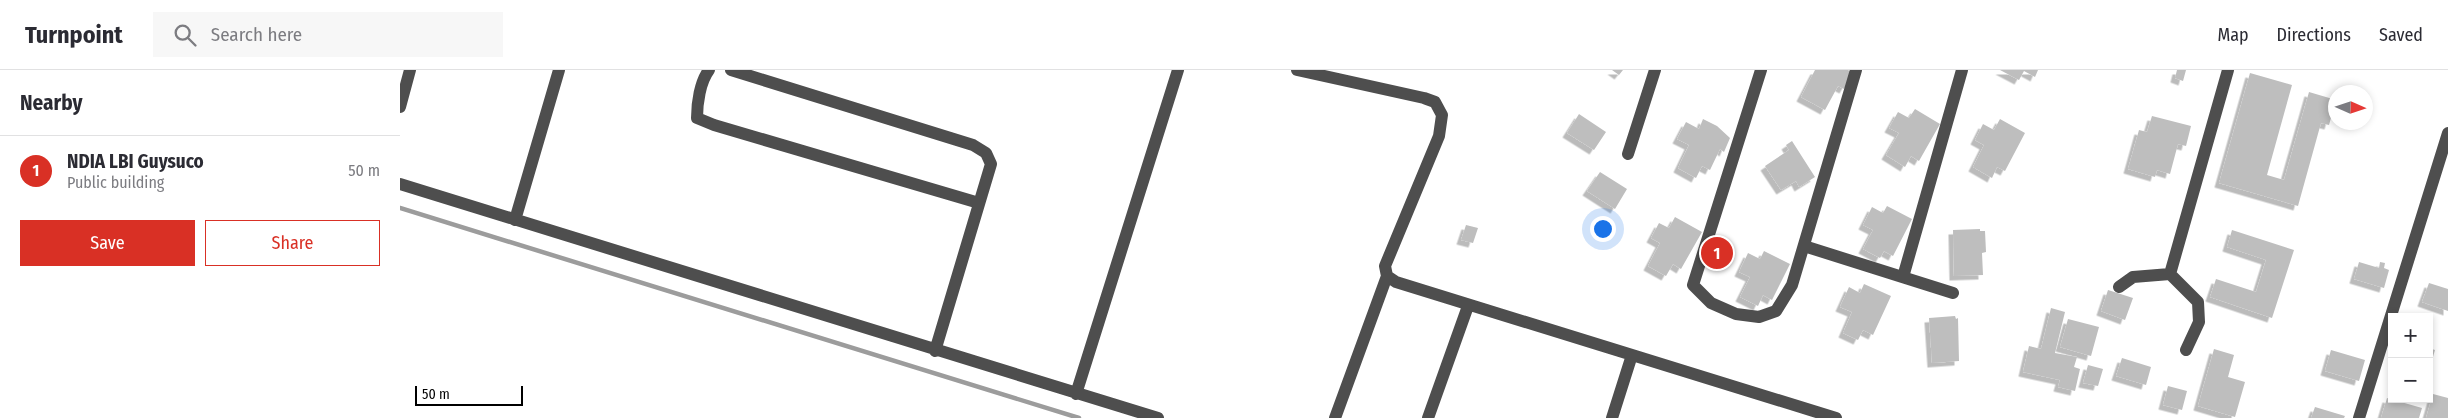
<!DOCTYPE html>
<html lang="en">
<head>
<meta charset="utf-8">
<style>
  body { margin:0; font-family:"Fira Sans Condensed",sans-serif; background:#f7f7f7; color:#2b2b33 }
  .controls { position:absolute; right:15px; bottom:15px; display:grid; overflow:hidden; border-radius:0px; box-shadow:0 2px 8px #0003 }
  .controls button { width:45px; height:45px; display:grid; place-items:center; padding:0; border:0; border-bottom:1px solid #e1e1e2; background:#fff; color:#2b2b33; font:25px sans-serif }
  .compass { position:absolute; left:1928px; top:15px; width:45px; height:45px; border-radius:50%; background:#fff; box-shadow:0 2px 8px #0003; rotate:93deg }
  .scale { position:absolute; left:15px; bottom:12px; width:108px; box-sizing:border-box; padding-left:5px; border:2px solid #000; border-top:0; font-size:14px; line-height:18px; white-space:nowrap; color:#000; -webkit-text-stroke:4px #fff; paint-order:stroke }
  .you { position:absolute; left:1202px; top:158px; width:18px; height:18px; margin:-12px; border:4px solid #fff; border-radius:50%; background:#1a73e8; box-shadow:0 0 0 8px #1a73e833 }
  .badge { display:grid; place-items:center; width:32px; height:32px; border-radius:50%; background:#d93025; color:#fff; font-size:16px; font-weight:700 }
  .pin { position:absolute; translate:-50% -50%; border:2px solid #fff; box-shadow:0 1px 5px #0006 }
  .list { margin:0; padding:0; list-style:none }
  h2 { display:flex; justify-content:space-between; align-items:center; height:65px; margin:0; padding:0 20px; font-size:21px }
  h2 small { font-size:16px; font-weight:400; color:#7c7c81 }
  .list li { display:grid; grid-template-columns:32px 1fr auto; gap:15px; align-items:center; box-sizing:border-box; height:70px; padding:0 20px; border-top:1px solid #e1e1e2 }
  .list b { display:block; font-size:19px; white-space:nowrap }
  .list p { margin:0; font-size:16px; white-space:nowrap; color:#7c7c81 }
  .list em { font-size:16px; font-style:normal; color:#7c7c81 }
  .actions { display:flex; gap:10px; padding:15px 20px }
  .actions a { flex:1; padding:11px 0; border:1px solid #d93025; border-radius:0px; text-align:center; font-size:18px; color:#d93025 }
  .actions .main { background:#d93025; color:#fff }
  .icon { flex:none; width:28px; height:28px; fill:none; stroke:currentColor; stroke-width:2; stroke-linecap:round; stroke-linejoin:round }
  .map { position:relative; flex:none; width:2048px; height:348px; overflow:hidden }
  header { display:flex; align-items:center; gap:30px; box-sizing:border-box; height:70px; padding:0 25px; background:#fff; border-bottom:1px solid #e1e1e2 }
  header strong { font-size:24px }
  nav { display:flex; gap:28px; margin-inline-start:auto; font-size:18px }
  .search { width:350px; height:45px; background:#f7f7f7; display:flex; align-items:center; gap:12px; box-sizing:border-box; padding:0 18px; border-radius:0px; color:#7c7c81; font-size:19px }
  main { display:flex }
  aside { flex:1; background:#fff }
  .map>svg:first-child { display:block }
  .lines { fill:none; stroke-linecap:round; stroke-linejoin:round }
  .stream { stroke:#9c9c9c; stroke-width:4.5 }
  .building { fill:#bebebe; filter:url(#shadow) }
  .minor { stroke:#4e4e4e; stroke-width:12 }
</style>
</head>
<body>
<header>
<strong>Turnpoint</strong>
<div class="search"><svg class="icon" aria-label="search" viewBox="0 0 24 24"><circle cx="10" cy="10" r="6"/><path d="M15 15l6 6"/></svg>Search here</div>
<nav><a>Map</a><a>Directions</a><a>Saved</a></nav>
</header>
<main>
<aside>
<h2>Nearby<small></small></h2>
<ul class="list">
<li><span class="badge">1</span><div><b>NDIA LBI Guysuco</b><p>Public building</p></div><em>50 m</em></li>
</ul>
<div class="actions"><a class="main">Save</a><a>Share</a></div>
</aside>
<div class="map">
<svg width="2048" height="348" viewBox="0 0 2048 348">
  <defs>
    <filter id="shadow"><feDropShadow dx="-4.5" dy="4.5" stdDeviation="0" flood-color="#0004"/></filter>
  </defs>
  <rect width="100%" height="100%" fill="#fff"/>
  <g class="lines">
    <path class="stream" d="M0 138 679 348"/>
  </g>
  <path class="building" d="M1212 0H1223L1219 5Z
    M1415 0H1448L1453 3 1444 19 1438 16 1425 40 1401 27Z
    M1600 0H1638L1635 7 1624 1 1619 10Z
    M1777 0H1786L1783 11 1775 8Z
    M1850 3 1892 15 1867 105 1884 110 1909 22 1936 30 1929 55 1921 53 1898 136 1819 113Z
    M1515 39 1540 54 1519 91 1511 86 1505 97 1486 85 1499 63 1489 58 1498 42 1509 48Z
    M1179 44 1206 62 1194 80 1167 63Z
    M1752 46 1791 56 1786 76 1778 74 1770 104 1757 100 1755 107 1728 99 1739 60 1747 62Z
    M1303 49 1317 56 1330 68 1324 82 1320 79 1310 100 1302 96 1296 108 1278 98 1289 75 1277 69 1286 52 1299 59Z
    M1600 49 1625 63 1605 101 1597 97 1592 108 1573 97 1584 75 1575 70 1583 54 1594 60Z
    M1392 71 1415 107 1399 117 1396 111 1381 120 1365 96 1389 80 1386 75Z
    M1200 102 1227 119 1215 139 1187 121Z
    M1487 136 1512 149 1493 186 1484 181 1480 188 1463 179 1473 160 1463 155 1472 137 1483 143Z
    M1275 147 1302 162 1281 199 1273 194 1266 206 1248 196 1260 173 1251 168 1259 153 1269 158Z
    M1066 155 1078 158 1073 173 1061 170Z
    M1580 159V161H1585L1586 182 1582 183 1583 205 1554 206 1553 160Z
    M1832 160 1894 180 1872 248 1810 227 1816 209 1856 222 1866 190 1827 177Z
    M1364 181 1390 194 1372 230 1363 225 1358 236 1340 227 1350 207 1339 202 1348 183 1360 189Z
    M1959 192 1979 198 1980 192 1985 193 1984 198 1989 200 1984 218 1954 209Z
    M2029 213 2048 219V241L2022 232Z
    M1464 214 1491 226 1473 265 1463 260 1458 270 1443 263 1452 242 1440 237 1449 217 1460 223Z
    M1708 220 1733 228 1725 250 1701 241Z
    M1651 238 1665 242 1655 283 1677 287 1674 297 1680 299 1675 321 1658 317 1660 310 1623 302 1629 276 1641 279Z
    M1555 246 1556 249 1558 248 1559 291 1532 293 1529 248Z
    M1668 249 1699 257 1691 286 1660 277Z
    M2029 278 2035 280 2030 297H2029Z
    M1814 279 1834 285 1828 307 1845 312 1835 347 1798 336Z
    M1931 280 1965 290 1959 311 1925 301Z
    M1722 288 1751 297 1746 315 1716 306Z
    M1688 295 1703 299 1698 316 1683 313Z
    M1768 316 1787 321 1782 340 1763 335Z
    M2033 324 2048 328V348H2026Z
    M1987 328 2022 338 2019 348H1981Z
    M1915 337 1945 346 1944 348H1911Z"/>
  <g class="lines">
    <path class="minor" d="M309 0C300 12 297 33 297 48L314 55 579 133
      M331 0 573 75 586 83 591 94 535 281
      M897 0 1024 28 1035 32 1042 45 1039 66 985 196 987 206 996 212 1436 348
      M1361 0 1293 215 1311 233 1336 244 1359 247 1376 241 1392 215 1456 0
      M0 37 10 0
      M1228 84 1255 0
      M0 114 758 348
      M115 150 159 0
      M1404 176 1553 223
      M1503 207 1562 0
      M1719 217 1733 207 1770 204
      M1786 280 1799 252 1798 232 1770 204 1828 0
      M676 324 778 0
      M935 348 987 206
      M1028 348 1068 236
      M1212 348 1232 285
      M1959 348 2048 63"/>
  </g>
</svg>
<div class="controls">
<button>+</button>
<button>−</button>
</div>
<svg class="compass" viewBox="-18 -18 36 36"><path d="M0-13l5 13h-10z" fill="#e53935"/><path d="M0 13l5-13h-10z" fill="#7c7c81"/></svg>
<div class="scale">50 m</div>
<div class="you"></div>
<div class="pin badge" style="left:1317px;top:183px">1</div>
</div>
</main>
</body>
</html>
